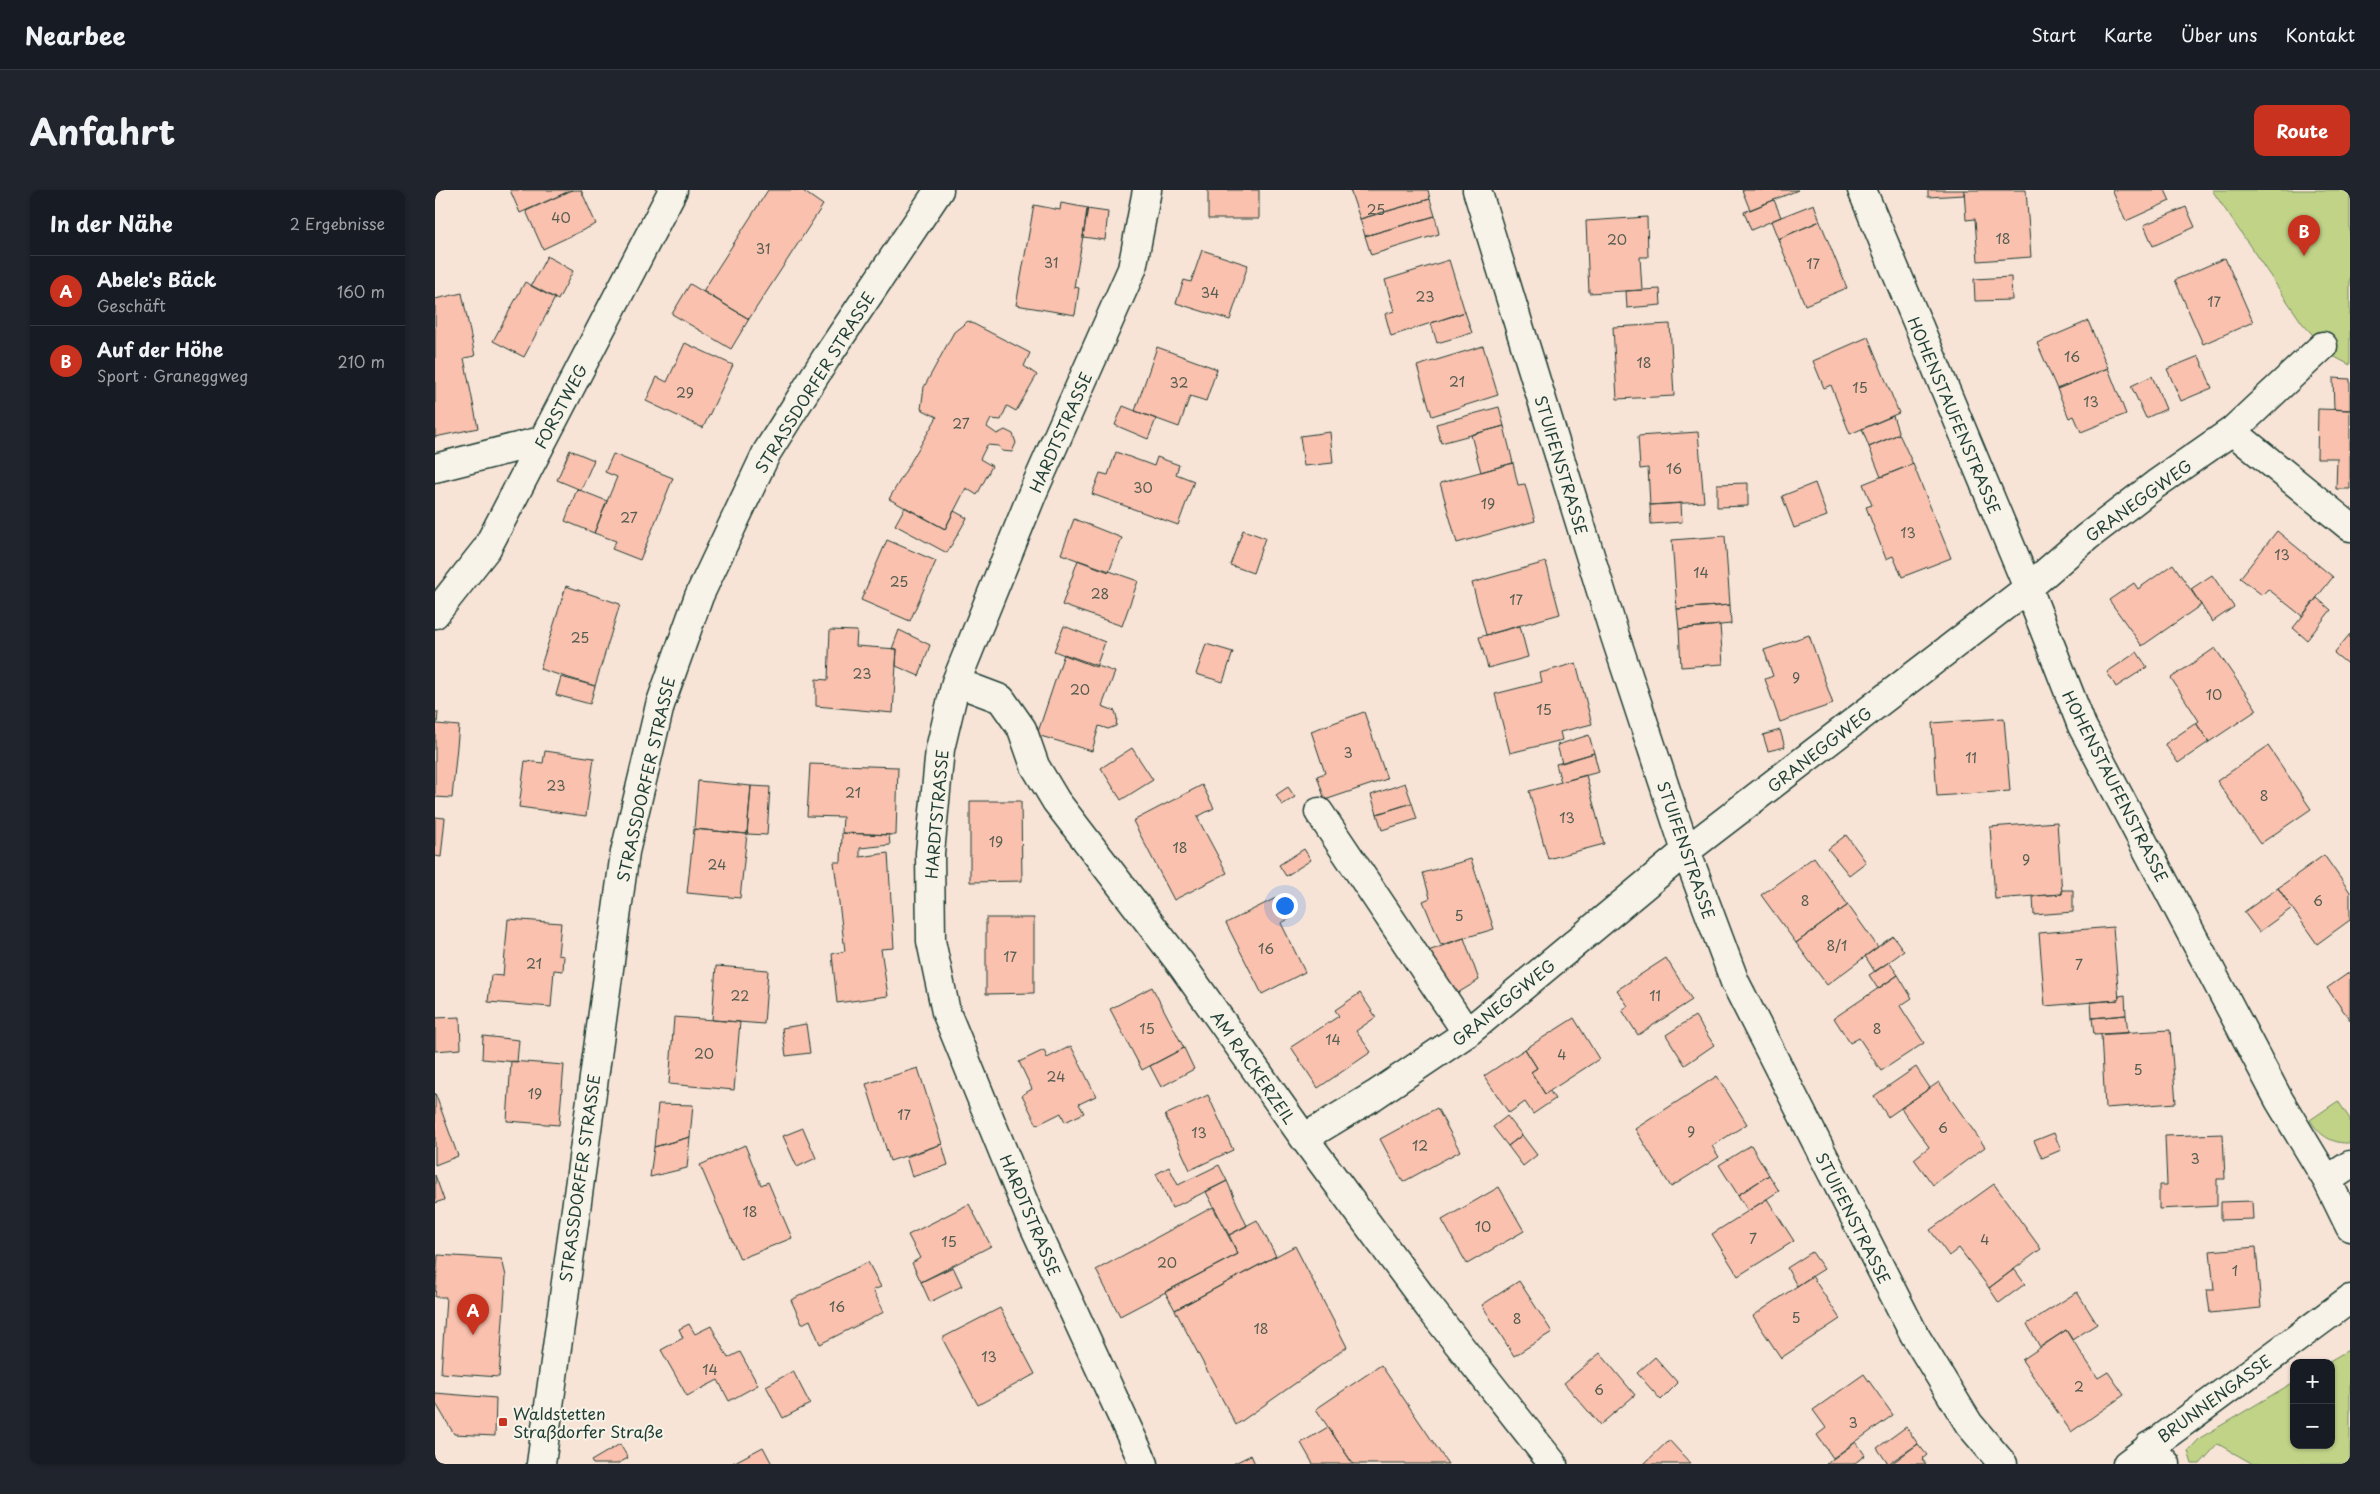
<!DOCTYPE html>
<html lang="de">
<head>
<meta charset="utf-8">
<style>
  body { margin:0; font-family:"Playpen Sans",sans-serif; background:#20242c; color:#f1f3f6 }
  .controls { position:absolute; right:15px; bottom:15px; display:grid; overflow:hidden; border-radius:10px; box-shadow:0 1px 4px #0004 }
  .controls button { width:45px; height:45px; display:grid; place-items:center; padding:0; border:0; border-bottom:1px solid #363941; background:#171b24; color:#f1f3f6; font:25px sans-serif }
  .you { position:absolute; left:849px; top:715px; width:18px; height:18px; margin:-12px; border:4px solid #fff; border-radius:50%; background:#1a73e8; box-shadow:0 0 0 8px #1a73e833 }
  .badge { display:grid; place-items:center; width:32px; height:32px; border-radius:50%; background:#c8321e; color:#fff; font-size:16px; font-weight:700 }
  .pin { position:absolute; translate:-50% -41px; filter:drop-shadow(0 1px 2px #0008) }
  .pin::after { content:''; position:absolute; top:26px; width:18px; height:15px; background:inherit; clip-path:polygon(0 0,100% 0,50% 100%) }
  .list { margin:0; padding:0; list-style:none }
  h2 { display:flex; justify-content:space-between; align-items:center; height:65px; margin:0; padding:0 20px; font-size:21px }
  h2 small { font-size:16px; font-weight:400; color:#9ea1a6 }
  .list li { display:grid; grid-template-columns:32px 1fr auto; gap:15px; align-items:center; box-sizing:border-box; height:70px; padding:0 20px; border-top:1px solid #363941 }
  .list b { display:block; font-size:19px; white-space:nowrap }
  .list p { margin:0; font-size:16px; white-space:nowrap; color:#9ea1a6 }
  .list em { font-size:16px; font-style:normal; color:#9ea1a6 }
  .map { position:relative; flex:none; width:1915px; height:1274px; overflow:hidden; border-radius:10px }
  header { display:flex; align-items:center; gap:30px; box-sizing:border-box; height:70px; padding:0 25px; background:#171b24; border-bottom:1px solid #363941 }
  header strong { font-size:24px }
  nav { display:flex; gap:28px; margin-inline-start:auto; font-size:18px }
  .intro { display:flex; align-items:center; justify-content:space-between; box-sizing:border-box; height:120px; padding:0 30px }
  h1 { margin:0; font-size:35px }
  .button { padding:12px 22px; border-radius:10px; background:#c8321e; color:#fff; font-size:18px; font-weight:700 }
  main { display:flex; gap:30px; padding:0 30px }
  aside { flex:1; background:#171b24; border-radius:10px; box-shadow:0 1px 4px #0004 }
  .map>svg:first-child { display:block }
  .green { fill:#c0d387; stroke:#70885e }
  .building { fill:#f9c1ae; stroke:#1f3d34 }
  .lines { fill:none; stroke-linecap:round; stroke-linejoin:round }
  .minor-casing { stroke:#1f3d34; stroke-width:31 }
  .minor { stroke:#f7f3e8; stroke-width:28 }
  .poi-dot { fill:#c8321e; stroke:#f7f3e8; stroke-width:2 }
  .labels { text-anchor:middle; dominant-baseline:central; stroke-width:4; stroke-linejoin:round; paint-order:stroke }
  .number-label { font-size:14px; fill:#565e52 }
  .street-label { font-size:16px; fill:#1f3d34; stroke:#f7f3e8 }
  .poi-label { font-size:16px; fill:#1f3d34; stroke:#f7f3e8; text-anchor:start }
</style>
</head>
<body>
<header>
<strong>Nearbee</strong>
<nav><a>Start</a><a>Karte</a><a>Über uns</a><a>Kontakt</a></nav>
</header>
<div class="intro"><h1>Anfahrt</h1><a class="button">Route</a></div>
<main>
<aside>
<h2>In der Nähe<small>2 Ergebnisse</small></h2>
<ul class="list">
<li><span class="badge">A</span><div><b>Abele's Bäck</b><p>Geschäft</p></div><em>160 m</em></li>
<li><span class="badge">B</span><div><b>Auf der Höhe</b><p>Sport · Graneggweg</p></div><em>210 m</em></li>
</ul>
</aside>
<div class="map">
<svg width="1915" height="1274" viewBox="0 0 1915 1274">
  <rect width="100%" height="100%" fill="#f8e4d7"/>
  <filter id="ink" filterUnits="userSpaceOnUse"><feTurbulence type="fractalNoise" baseFrequency=".02" numOctaves="2"/><feDisplacementMap in="SourceGraphic" scale="10" xChannelSelector="R" yChannelSelector="G"/><feConvolveMatrix kernelMatrix="1 2 1 2 8 2 1 2 1" color-interpolation-filters="sRGB"/></filter>
  <g filter="url(#ink)">
    <path class="green" d="M1777 0H1915V175L1896 165 1867 133Z
      M1903 911 1915 929V953C1897 954 1884 945 1875 930Z
      M1915 1159V1274H1818L1783 1254 1765 1274H1757L1753 1261 1765 1248 1859 1192V1255H1896V1173H1891Z"/>
    <path class="building" d="M75 0H137L85 23Z
      M137 0H146L161 34 108 59 91 21Z
      M333 0H369L368 1 388 15 314 129 268 101Z
      M773 0H824V29H773Z
      M915 0H993L995 9 925 29Z
      M1307 0H1363L1315 20Z
      M1493 0H1529V5L1493 7Z
      M1529 0H1591L1596 67 1543 71 1540 29 1531 30Z
      M1677 0H1730L1735 11 1691 31Z
      M995 9 1000 26 930 46 925 29Z
      M1339 10 1346 27 1316 40 1309 22Z
      M626 13 653 18 639 97 644 98 640 125 581 115 599 15 625 20Z
      M1379 14 1385 31 1343 49 1336 31Z
      M1751 17 1760 37 1718 56 1709 35Z
      M652 19 673 22 670 50 648 47Z
      M1000 26 1004 44 936 65 930 46Z
      M1212 27 1213 67H1205L1207 100 1154 103 1151 31Z
      M1385 31 1412 98 1370 115 1343 49Z
      M767 60 813 75 795 130 741 113 749 90 756 92Z
      M112 66 138 81 123 110 96 96Z
      M1790 68 1818 132 1768 154 1740 90Z
      M1014 70 1030 122 956 146 950 124 959 121 950 90Z
      M1576 87 1577 110 1540 111 1539 89Z
      M90 92 120 108 89 167 58 151Z
      M255 94 314 129 296 159 237 124Z
      M1225 99 1226 115 1192 118 1191 101Z
      M27 103 40 166 29 168 43 238 0 247V109Z
      M1030 122 1037 143 1002 153 996 133Z
      M533 131 595 163 589 176 602 185 581 221 572 216 566 230 556 229 552 237 562 244 570 240 578 244 581 253 577 262 567 261 564 256 552 255 545 269 557 276 542 305 531 298 510 339 454 309 502 227 486 219 489 197 519 142Z
      M1653 131 1673 178 1622 199 1602 153Z
      M1235 134 1239 206 1182 209 1178 137Z
      M1433 147 1464 223 1415 244 1396 195 1389 198 1378 171Z
      M250 153 298 175 268 238 211 211 222 187 232 192Z
      M1048 156 1063 205 997 226 982 176Z
      M722 157 782 179 771 211 755 206 744 237 700 221Z
      M1764 166 1777 198 1746 211 1732 179Z
      M1673 178 1691 224 1646 242 1639 226 1634 228 1622 199Z
      M1717 186 1731 219 1711 228 1696 196Z
      M1898 188 1915 189V220L1899 219Z
      M688 216 721 229 713 249 680 235Z
      M1064 217 1069 236 1006 253 1001 234Z
      M1883 219 1915 220V299H1901L1902 268H1882Z
      M1458 226 1464 244 1434 257 1427 239Z
      M1069 236 1078 273 1046 282 1036 245Z
      M895 242 898 273 869 276 865 246Z
      M1263 242 1269 312 1215 315 1213 278 1205 279 1203 246Z
      M1464 244 1478 274 1446 287 1434 257Z
      M135 260 159 270 146 300 122 290Z
      M681 262 719 276 722 267 744 275 741 284 759 291 743 335 657 304 665 283 673 285Z
      M178 264 238 288 205 370 177 359 181 351 159 343 182 287 170 282Z
      M1078 273 1083 295 1090 294 1100 331 1022 353 1005 293Z
      M1478 274 1516 368 1467 387 1458 366 1451 369 1431 317 1437 315 1428 294Z
      M1313 293V316L1282 317V294Z
      M1380 293 1392 326 1359 338 1347 306Z
      M142 299 172 311 159 343 130 331Z
      M1246 313 1247 332 1216 334 1215 315Z
      M470 317 510 339 519 321 532 328 512 363 460 335Z
      M639 329 687 348 674 382 626 364Z
      M808 340 830 348 818 383 795 375Z
      M1842 341 1898 387 1867 426 1833 399 1827 405 1805 388Z
      M1290 346 1295 415 1242 419 1237 350Z
      M452 350 501 371 475 431 426 410Z
      M643 370 703 391 687 436 627 415Z
      M1111 372 1125 424 1051 445 1037 393Z
      M1738 374 1766 415 1707 456 1674 410 1699 393 1703 399Z
      M1777 385 1799 417 1777 432 1756 399Z
      M131 396 185 414 160 496 105 479Z
      M1882 408 1896 420 1872 450 1858 438Z
      M1295 415 1296 434 1244 439 1242 419Z
      M1285 435 1288 474 1246 477 1244 439Z
      M629 436 670 452 661 477 619 461Z
      M1085 436 1093 467 1053 478 1044 447Z
      M395 440 422 441 421 456 462 459 458 523 381 516V489L393 490Z
      M464 440 495 455 484 486 461 476 462 459H457Z
      M1915 444V476L1899 463Z
      M1374 445 1398 514 1345 532 1330 489 1338 486 1329 460Z
      M771 454 798 462 788 492 761 484Z
      M1780 458 1822 520 1774 552 1761 533 1764 531 1736 488Z
      M1702 462 1712 477 1681 497 1672 482Z
      M629 464 680 482 667 516 680 521 682 528 681 536 673 539 664 536 657 561 602 545Z
      M1141 473 1157 534 1125 542 1127 550 1075 563 1060 504 1107 492 1105 483Z
      M126 487 160 496 155 514 121 505Z
      M0 522H3L2 534 24 536 17 608 0 607Z
      M929 522 952 589 890 610 882 586 890 583 876 541Z
      M1569 528 1575 601 1502 606 1497 533Z
      M1761 533 1774 552 1743 573 1730 554Z
      M1345 540 1350 557 1333 561 1328 545Z
      M1154 545 1159 563 1127 573 1122 555Z
      M1833 556 1876 619 1825 654 1782 591Z
      M697 558 718 590 686 610 666 578Z
      M110 561 159 568 151 626 84 617 90 571 108 573Z
      M1159 563 1164 582 1126 592 1121 574Z
      M375 574 463 577 461 645 407 643 408 627 372 626Z
      M1151 585 1169 654 1113 669 1094 601Z
      M263 591 316 596 312 644 259 639Z
      M970 593 977 613 942 624 936 605Z
      M767 595 779 618 762 627 792 683 739 710 698 631Z
      M316 596 335 597 332 645 312 644Z
      M853 597 860 607 847 615 841 605Z
      M535 611H586L587 691 535 692Z
      M977 613 982 629 947 640 942 624Z
      M0 627 10 628 6 667 0 666Z
      M1622 632 1627 704 1560 709 1555 637Z
      M259 639 312 644 305 708 252 703Z
      M407 643 454 645 455 655 425 658V667L453 663 459 758 446 759 453 806 402 813 397 764 410 761 399 672H406Z
      M1411 645 1431 672 1414 685 1393 659Z
      M869 659 876 670 851 686 844 675Z
      M1889 665 1915 702V730L1882 754 1843 698Z
      M1379 667 1413 715 1361 753 1326 705Z
      M1036 669 1059 739 1006 755 988 711 995 708 988 683Z
      M1843 698 1857 718 1824 742 1809 722Z
      M1627 700H1638V722L1599 725 1598 706 1627 704Z
      M845 706 856 728 846 733 870 782 827 804 791 733Z
      M1413 715 1443 757 1392 795 1361 753Z
      M551 728H599V803L551 804Z
      M73 729 126 733 123 765 129 766 128 781 119 780 116 817 53 812 56 785 68 786Z
      M1678 737 1684 810 1610 816 1604 743Z
      M1458 746 1469 761 1440 782 1430 766Z
      M1029 748 1044 790 1013 809 985 764Z
      M1231 768 1257 810 1203 845 1187 820 1193 816 1182 800Z
      M1454 772 1463 785 1443 799 1434 785Z
      M281 776 333 780 329 834 277 830Z
      M1915 782V830L1892 798Z
      M1463 785 1477 808 1465 816 1489 853 1446 881 1424 848 1415 853 1399 828Z
      M717 797 749 858 707 880 675 819Z
      M925 803 941 827 921 841 936 862 883 898 856 857 904 826 900 820Z
      M1690 805 1691 825 1657 828 1656 812 1684 810V806Z
      M1691 825 1693 843 1659 845 1657 828Z
      M1260 826 1279 855 1250 875 1231 845Z
      M25 827 26 859 0 861V828Z
      M239 827 305 832 299 900 234 894Z
      M1139 828 1164 869 1110 904 1096 882 1102 878 1090 859Z
      M371 834 375 863 351 866 347 838Z
      M1735 840 1741 913 1670 918 1666 844Z
      M48 846 84 850 82 872 47 869Z
      M636 856 661 906 644 914 649 923 630 932 626 923 602 935 587 905 597 899 584 872 609 860 612 868Z
      M749 858 759 879 726 897 715 876Z
      M1090 859 1102 878 1096 882 1110 904 1114 900 1120 909 1098 924 1090 912 1074 923 1049 886Z
      M76 871 129 875 124 935 72 931Z
      M1481 877 1495 898 1453 927 1439 906Z
      M483 878 507 954 455 971 431 894Z
      M1282 886 1312 934 1277 956 1284 967 1236 997 1200 939Z
      M1504 892 1550 957 1498 995 1479 969 1494 957 1466 918Z
      M0 903 23 966 0 975Z
      M773 905 798 960 755 980 730 925Z
      M223 914 258 915 255 947 219 957Z
      M1002 918 1025 961 968 992 945 949Z
      M1072 926 1087 945 1073 956 1058 937Z
      M368 938 381 968 362 977 348 946Z
      M1619 943 1626 960 1607 968 1599 951Z
      M1788 944 1790 989H1782V1016L1724 1019V995H1732L1730 946Z
      M1087 945 1102 965 1088 976 1073 956Z
      M255 947 252 978 215 987 219 957Z
      M507 954 513 975 477 987 471 967Z
      M310 955 326 995 333 992 357 1048 305 1069 265 975Z
      M1316 955 1334 985 1303 1005 1284 975Z
      M784 975 792 991 737 1018 721 984 734 977 743 995Z
      M0 985 9 1010 0 1013Z
      M1334 985 1344 1001 1313 1021 1303 1005Z
      M792 991 812 1036 794 1045 771 1002Z
      M1559 994 1606 1059 1554 1098 1524 1058 1514 1066 1495 1040Z
      M1064 997 1089 1041 1032 1074 1007 1030Z
      M1332 1009 1359 1051 1303 1086 1277 1044Z
      M1817 1011 1818 1029 1786 1030V1012Z
      M534 1014 556 1056 486 1092 477 1073 485 1068 473 1045Z
      M778 1017 803 1064 685 1126 661 1080Z
      M822 1030 841 1066 740 1120 730 1102 803 1064 794 1045Z
      M860 1056 912 1157 801 1235 740 1120Z
      M1821 1057 1826 1118 1775 1123 1772 1100H1779L1775 1061Z
      M1377 1062 1389 1079 1362 1096 1352 1078Z
      M3 1065 67 1069 71 1086 64 1187 6 1183 11 1107H0Z
      M433 1072 446 1097 438 1100 449 1122 385 1154 375 1130 367 1134 356 1110Z
      M518 1077 527 1096 495 1112 486 1092Z
      M1579 1079 1590 1094 1564 1113 1554 1098Z
      M1377 1086 1405 1129 1346 1168 1318 1126Z
      M1084 1091 1117 1142 1079 1166 1047 1115Z
      M1642 1102 1662 1134 1637 1150 1631 1140 1605 1157 1592 1134Z
      M565 1118 600 1184 543 1215 507 1148Z
      M254 1134 260 1144 276 1136 293 1168 305 1162 323 1195 294 1211 283 1190 252 1206 226 1160 248 1148 244 1139Z
      M1631 1140 1663 1188 1673 1182 1689 1205 1636 1242 1587 1170Z
      M1165 1163 1200 1205 1165 1235 1129 1193Z
      M1220 1167 1243 1193 1226 1210 1202 1183Z
      M946 1175 1013 1274H918L893 1237 881 1219Z
      M358 1181 375 1214 348 1228 331 1196Z
      M1429 1184 1458 1225 1398 1268 1382 1245 1391 1238 1378 1220Z
      M0 1203 61 1208 60 1246 19 1244 0 1212Z
      M893 1237 918 1274H878L866 1253Z
      M1471 1237 1483 1254 1453 1274 1442 1258Z
      M1234 1250 1256 1274H1209Z
      M1421 1252 1430 1265 1419 1274H1391Z
      M185 1254 193 1268 182 1274H158L156 1271Z
      M1483 1254 1492 1265 1487 1269 1491 1274H1456Z
      M328 1257 337 1274H296Z
      M816 1265 820 1274H798Z"/>
    <g class="lines">
      <defs>
        <path id="minor" d="M1042 0 1180 446 1251 661 1300 792 1479 1144 1534 1234 1568 1274
          M1427 0 1593 398 1647 536 1844 910 1892 990 1915 1037
          M1797 241 1915 337
          M0 278 106 251
          M0 424 52 358 238 0
          M521 492 566 509 587 539 600 576 621 611 746 774 869 948 994 1117 1118 1274
          M884 622 1032 843
          M869 948 940 905 1032 843 1251 661 1593 398 1652 347 1721 294 1797 241 1888 156
          M1892 990 1915 975
          M1714 1256 1731 1274
          M106 1274 190 662 225 515 264 406 332 262 391 168 504 0
          M709 1274 594 1025 511 822 496 751 495 663 505 559 521 492 598 302 697 79 712 0
          M1692 1274 1915 1109"/>
      </defs>
      <use href="#minor" class="minor-casing"/>
      <use href="#minor" class="minor"/>
    </g>
  </g>
  <rect class="poi-dot" x="63" y="1227" width="10" height="10" rx="2.5"/>
  <g class="labels">
    <g class="number-label">
      <text x="941" y="19">25</text>
      <text x="126" y="27">40</text>
      <text x="1568" y="48">18</text>
      <text x="1182" y="49">20</text>
      <text x="328" y="58">31</text>
      <text x="616" y="72">31</text>
      <text x="1378" y="73">17</text>
      <text x="775" y="102">34</text>
      <text x="990" y="106">23</text>
      <text x="1779" y="111">17</text>
      <text x="1637" y="166">16</text>
      <text x="1209" y="172">18</text>
      <text x="1022" y="191">21</text>
      <text x="744" y="192">32</text>
      <text x="1425" y="197">15</text>
      <text x="250" y="202">29</text>
      <text x="1656" y="211">13</text>
      <text x="526" y="233">27</text>
      <text x="1239" y="278">16</text>
      <text x="708" y="297">30</text>
      <text x="1053" y="313">19</text>
      <text x="194" y="327">27</text>
      <text x="1473" y="342">13</text>
      <text x="1847" y="364">13</text>
      <text x="1266" y="382">14</text>
      <text x="464" y="391">25</text>
      <text x="665" y="403">28</text>
      <text x="1081" y="409">17</text>
      <text x="145" y="447">25</text>
      <text x="427" y="483">23</text>
      <text x="1361" y="487">9</text>
      <text x="645" y="499">20</text>
      <text x="1779" y="504">10</text>
      <text x="1109" y="519">15</text>
      <text x="913" y="562">3</text>
      <text x="1536" y="567">11</text>
      <text x="121" y="595">23</text>
      <text x="418" y="602">21</text>
      <text x="1829" y="605">8</text>
      <text x="1132" y="627">13</text>
      <text x="561" y="651">19</text>
      <text x="745" y="657">18</text>
      <text x="1591" y="669">9</text>
      <text x="282" y="674">24</text>
      <text x="1370" y="710">8</text>
      <text x="1883" y="710">6</text>
      <text x="1024" y="725">5</text>
      <text x="1402" y="755">8/1</text>
      <text x="831" y="758">16</text>
      <text x="575" y="766">17</text>
      <text x="99" y="773">21</text>
      <text x="1644" y="774">7</text>
      <text x="305" y="805">22</text>
      <text x="1220" y="805">11</text>
      <text x="712" y="838">15</text>
      <text x="1442" y="838">8</text>
      <text x="898" y="849">14</text>
      <text x="269" y="863">20</text>
      <text x="1127" y="864">4</text>
      <text x="1703" y="879">5</text>
      <text x="621" y="886">24</text>
      <text x="100" y="903">19</text>
      <text x="469" y="924">17</text>
      <text x="1508" y="937">6</text>
      <text x="1256" y="941">9</text>
      <text x="764" y="942">13</text>
      <text x="985" y="955">12</text>
      <text x="1760" y="968">3</text>
      <text x="315" y="1021">18</text>
      <text x="1048" y="1036">10</text>
      <text x="1318" y="1048">7</text>
      <text x="1550" y="1049">4</text>
      <text x="514" y="1051">15</text>
      <text x="732" y="1072">20</text>
      <text x="1800" y="1080">1</text>
      <text x="402" y="1116">16</text>
      <text x="1361" y="1127">5</text>
      <text x="1082" y="1128">8</text>
      <text x="826" y="1138">18</text>
      <text x="554" y="1166">13</text>
      <text x="275" y="1179">14</text>
      <text x="1644" y="1196">2</text>
      <text x="1164" y="1199">6</text>
      <text x="1418" y="1232">3</text>
    </g>
    <g class="street-label">
      <text transform="translate(379 192) rotate(-58)">STRASSDORFER STRASSE</text>
      <text transform="translate(125 216) rotate(-62)">FORSTWEG</text>
      <text transform="translate(1520 225) rotate(67)">HOHENSTAUFENSTRASSE</text>
      <text transform="translate(625 242) rotate(-66)">HARDTSTRASSE</text>
      <text transform="translate(1127 275) rotate(73)">STUIFENSTRASSE</text>
      <text transform="translate(1703 310) rotate(-36)">GRANEGGWEG</text>
      <text transform="translate(1384 559) rotate(-38)">GRANEGGWEG</text>
      <text transform="translate(210 589) rotate(-77)">STRASSDORFER STRASSE</text>
      <text transform="translate(1681 596) rotate(63)">HOHENSTAUFENSTRASSE</text>
      <text transform="translate(501 624) rotate(-85)">HARDTSTRASSE</text>
      <text transform="translate(1252 660) rotate(71)">STUIFENSTRASSE</text>
      <text transform="translate(1068 812) rotate(-39)">GRANEGGWEG</text>
      <text transform="translate(819 877) rotate(55)">AM RACKERZEIL</text>
      <text transform="translate(144 988) rotate(-82)">STRASSDORFER STRASSE</text>
      <text transform="translate(596 1025) rotate(67)">HARDTSTRASSE</text>
      <text transform="translate(1419 1028) rotate(63)">STUIFENSTRASSE</text>
      <text transform="translate(1779 1208) rotate(-36)">BRUNNENGASSE</text>
    </g>
    <g class="poi-label">
      <text x="78" y="1223">Waldstetten<tspan x="78" dy="18">Straßdorfer Straße</tspan></text>
    </g>
  </g>
</svg>
<div class="controls">
<button>+</button>
<button>−</button>
</div>
<div class="you"></div>
<div class="pin badge" style="left:38px;top:1145px">A</div>
<div class="pin badge" style="left:1869px;top:66px">B</div>
</div>
</main>
</body>
</html>
